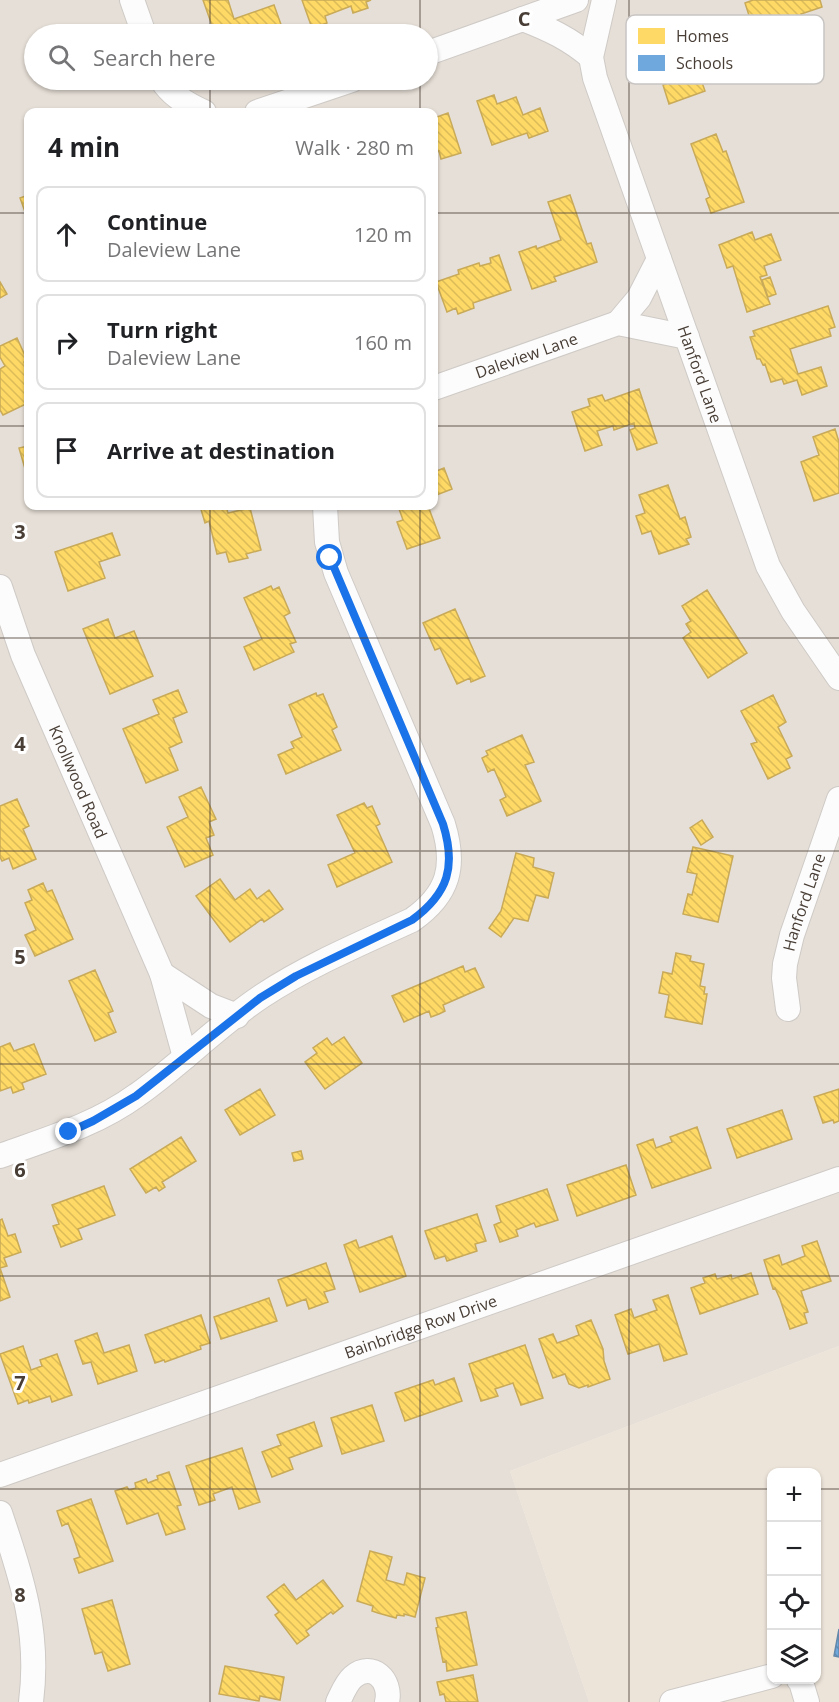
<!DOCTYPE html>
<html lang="en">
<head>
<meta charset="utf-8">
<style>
  body { margin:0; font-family:"Open Sans",sans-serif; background:#f6f6f6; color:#202124 }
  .controls { position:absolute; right:18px; bottom:18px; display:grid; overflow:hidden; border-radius:12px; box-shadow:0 2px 4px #0004 }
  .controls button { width:54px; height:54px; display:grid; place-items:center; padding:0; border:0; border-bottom:2px solid #e0e0e0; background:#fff; color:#202124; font:30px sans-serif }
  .stop { position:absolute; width:18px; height:18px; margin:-14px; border:4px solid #1a73e8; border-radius:50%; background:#fff }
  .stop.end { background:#1a73e8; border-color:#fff; box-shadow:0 2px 6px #0008 }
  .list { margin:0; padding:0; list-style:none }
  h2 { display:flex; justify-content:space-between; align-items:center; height:78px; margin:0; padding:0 24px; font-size:26px }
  h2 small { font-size:20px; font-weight:400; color:#757577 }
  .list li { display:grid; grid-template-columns:39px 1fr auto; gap:18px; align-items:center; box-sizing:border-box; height:96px; margin:0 12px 12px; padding:0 12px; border:2px solid #e0e0e0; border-radius:12px }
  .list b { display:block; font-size:22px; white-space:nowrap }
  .list p { margin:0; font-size:20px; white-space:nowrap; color:#757577 }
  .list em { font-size:20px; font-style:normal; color:#757577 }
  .icon { flex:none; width:33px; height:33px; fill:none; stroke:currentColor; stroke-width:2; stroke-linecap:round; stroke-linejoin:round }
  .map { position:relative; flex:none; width:839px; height:1702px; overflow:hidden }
  .search { position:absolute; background:#fff; box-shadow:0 2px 4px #0004; left:24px; top:24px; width:414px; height:66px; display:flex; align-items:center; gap:15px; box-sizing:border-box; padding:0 21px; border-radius:33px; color:#757577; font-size:22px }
  .panel { position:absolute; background:#fff; box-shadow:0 2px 4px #0004; left:24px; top:108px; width:414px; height:402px; border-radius:12px }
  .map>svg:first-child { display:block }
  .residential { fill:#e6dfd7; fill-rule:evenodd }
  .education { fill:#ece4d9; fill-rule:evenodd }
  .homes { fill:url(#homes-back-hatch); stroke:#c8aa58; stroke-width:1.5 }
  .schools { fill:url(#schools-back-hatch); stroke:#6388aa; stroke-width:1.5 }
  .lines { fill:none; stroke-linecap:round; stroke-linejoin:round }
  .minor-casing { stroke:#cecac6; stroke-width:26 }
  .minor { stroke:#fdfcfc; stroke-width:24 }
  .route { stroke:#1a73e8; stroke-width:8 }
  .grid { fill:none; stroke:#483e36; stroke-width:1.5; stroke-opacity:0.55 }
  .labels { text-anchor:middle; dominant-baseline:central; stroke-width:6; stroke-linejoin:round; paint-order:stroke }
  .street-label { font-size:16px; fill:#483e36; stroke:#fff }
  .key { fill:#fff; stroke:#c8c5c3; stroke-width:1.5 }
  .key-label { font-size:16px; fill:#483e36 }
  .grid-label { font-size:20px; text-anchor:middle; font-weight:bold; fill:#483e36; stroke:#fff; stroke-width:6; stroke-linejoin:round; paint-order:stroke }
</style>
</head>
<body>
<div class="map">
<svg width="839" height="1702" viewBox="0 0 839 1702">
  <defs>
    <pattern id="homes-back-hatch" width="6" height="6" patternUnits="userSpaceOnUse" patternTransform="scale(1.5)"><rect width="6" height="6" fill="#ffd966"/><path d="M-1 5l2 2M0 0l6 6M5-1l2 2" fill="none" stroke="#dcbb59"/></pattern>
    <pattern id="schools-back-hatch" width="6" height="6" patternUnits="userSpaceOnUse" patternTransform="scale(1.5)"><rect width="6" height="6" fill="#6fa8dc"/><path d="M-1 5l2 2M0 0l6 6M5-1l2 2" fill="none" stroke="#5d8ab3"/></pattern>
  </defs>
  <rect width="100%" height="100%" fill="#f1eeea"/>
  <path class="residential" d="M0 0H839V1346L510 1471 589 1702H0ZM34 34H428V80H34ZM28 112H434V506H28Z"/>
  <path class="education" d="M839 1346V1702H589L510 1471ZM772 1472H816V1680H772Z"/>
  <path class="homes" d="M203 0H228L234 19 274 5 284 33 280 34H215Z
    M302 0H371L366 2 368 8 353 13 351 6 325 16 327 23 312 28Z
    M753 0H820L822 7 801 14 805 25 790 30 786 20 754 31 745 3Z
    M702 24 710 45 691 51 705 91 669 104 663 85 671 82 655 37 671 31 672 35Z
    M494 95 497 104 516 97 523 115 540 108 548 131 529 138 527 133 492 145 477 101Z
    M448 113 461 153 441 159 439 151 434 153V118Z
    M716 134 723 152 726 151 744 202 711 213 706 199 710 197 691 144Z
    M28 195V220L20 198Z
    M570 195 587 244 591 243 597 262 554 277 556 281 532 289 519 252 536 246 537 249 539 248 561 240 548 202Z
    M752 232 755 240 771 234 781 260 764 266 767 275 760 277 770 304 747 312 733 266 727 268 719 245Z
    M499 255 511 290 473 303 474 308 458 314 456 308 447 312 436 282 459 274 458 270 479 263 480 266 491 263 490 258Z
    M770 277 776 294 768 297 762 280Z
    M0 282 7 294 0 298Z
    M828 306 835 327 829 329 831 336 790 349 798 374 821 367 827 386 802 395 797 380 784 384 782 379 771 382 765 364 763 365 760 359H757L750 337 755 336 753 331Z
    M17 338 27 360 24 362 28 372V403L3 415 0 410V369L5 366 0 357V346Z
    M639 389 657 443 637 450 630 430 635 428 634 423 614 430 613 426 597 431 602 445 585 451 572 412 590 406 588 399 602 395 605 401Z
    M835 429 839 442V493L814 501 801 462 819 455 813 437Z
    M28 446V479L19 448Z
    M444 468 452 489 434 496V472Z
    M668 485 680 519 685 517 691 537 686 539 689 544 659 554 651 531 642 534 636 516 645 513 639 495Z
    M200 506H226L228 513 250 508 261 550 246 554 248 558 229 562 226 552 217 554 209 521 205 523Z
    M398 506H428L440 538 407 549 397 522 403 520Z
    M112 533 120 555 99 562 105 578 68 591 55 552Z
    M271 586 273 590 279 587 290 613 284 616 296 642 290 644 294 652 254 670 244 647 262 639 244 598Z
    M707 590 747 653 708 678 683 638 691 632 686 624 691 621 682 606Z
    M455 609 485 676 471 682 470 678 457 684 440 648 435 650 423 623Z
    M108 619 115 638 134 631 153 676 110 694 83 629Z
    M178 690 187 712 173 718 182 742 169 748 178 770 146 783 123 729 159 714 153 700Z
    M316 693 317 696 323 694 337 727 332 730 341 750 286 774 278 755 294 748 291 742 302 737 289 705Z
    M773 695 786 722 778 727 792 756 786 759 790 768 768 779 751 744 757 742 741 711Z
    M522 735 534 762 525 765 541 801 507 816 500 800 506 797 502 787 494 769 488 772 482 758 488 755 486 751Z
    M201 787 216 819 209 822 214 835 206 838 213 855 185 867 167 827 188 817 179 797Z
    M17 799 29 826 23 829 36 859 13 869 9 858 2 861 0 857V806Z
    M364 803 367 808 372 806 380 824 376 826 392 862 337 887 328 865 355 853 337 815Z
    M702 820 713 837 701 845 690 828Z
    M693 847 733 856 718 922 683 914 688 894 692 895 697 874 687 872Z
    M516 853 534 858 533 867 554 873 548 898 536 895 528 921 514 918 501 937 489 928 501 911Z
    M220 879 235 900 250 889 257 899 269 890 283 909 264 922 262 919 230 942 196 896Z
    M43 883 47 892 52 890 73 939 35 956 25 935 36 930 25 903 32 900 28 890Z
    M676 953 691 956 690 961 704 964 700 986 705 987 704 994H707L702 1024 665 1017 669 995 659 993 663 972 672 974Z
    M463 966 465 972 475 968 484 987 443 1005 445 1011 439 1014 431 1017 429 1011 404 1022 392 996Z
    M95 970 113 1011 108 1013 116 1032 95 1041 69 981Z
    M344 1037 362 1063 325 1089 305 1062 317 1053 313 1048 327 1038 332 1045Z
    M10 1043 14 1051 34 1044 46 1074 22 1083 24 1089 13 1093 11 1087 0 1091V1047Z
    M260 1089 275 1115 240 1135 225 1110Z
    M839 1089V1121L834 1123 833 1120 823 1123 814 1097Z
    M782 1110 792 1139 737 1158 727 1129Z
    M697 1127 711 1168 652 1188 637 1145 653 1139 656 1148 672 1142 670 1137Z
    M181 1137 196 1161 162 1182 165 1187 159 1191 156 1187 146 1193 130 1169Z
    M301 1151 303 1159 294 1161 292 1153Z
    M626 1165 636 1195 577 1216 567 1185Z
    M104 1186 115 1215 78 1229 82 1239 61 1247 53 1226 59 1224 52 1205Z
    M547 1189 558 1220 536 1227 534 1223 516 1230 518 1236 500 1242 494 1225 501 1222 496 1206Z
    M477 1214 486 1241 475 1244 477 1251 447 1261 445 1256 435 1259 425 1231Z
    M2 1219 8 1236 15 1234 21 1252 4 1258 7 1266 0 1268V1220Z
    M392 1236 406 1276 360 1292 344 1245 356 1240 359 1248Z
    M817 1241 831 1281 801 1291 808 1312 804 1313 807 1323 790 1329 780 1299 775 1288 773 1289 764 1260 779 1255 782 1265 805 1256 802 1246Z
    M326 1263 335 1289 324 1292 328 1302 309 1309 306 1299 287 1306 278 1280Z
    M0 1268 10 1297 0 1301Z
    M751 1273 758 1294 700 1314 691 1288 705 1283 703 1278 715 1274 717 1279 731 1275 732 1279Z
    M668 1295 687 1354 664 1361 659 1344 628 1354 615 1315 631 1309 634 1318 657 1310 653 1300Z
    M269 1298 277 1321 221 1339 214 1317Z
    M201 1315 210 1343 200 1346 201 1349 165 1362 164 1360 155 1363 145 1335Z
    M591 1320 603 1349 604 1361 610 1379 588 1387V1385L579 1388 569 1384 565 1374 553 1378 539 1339 553 1334 557 1343 566 1340 579 1335 576 1326Z
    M97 1333 104 1353 129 1345 137 1371 98 1384 91 1362 83 1364 75 1341Z
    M525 1345 543 1398 521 1405 513 1383 495 1389 498 1396 481 1401 469 1364Z
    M23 1346 31 1370 42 1366 40 1360 57 1354 72 1395 52 1402 50 1396 29 1403 28 1400 18 1404 0 1354Z
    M454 1378 462 1401 405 1421 395 1393 433 1380 435 1385Z
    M372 1405 384 1441 342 1454 331 1418Z
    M314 1422 322 1446 289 1458 293 1469 272 1477 262 1452 281 1445 277 1435Z
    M242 1448 260 1502 239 1509 232 1487 213 1494 215 1500 199 1505 186 1466Z
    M169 1472 181 1505 177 1506 185 1529 166 1535 158 1513 127 1524 115 1491 127 1487 129 1490 136 1488 135 1483 146 1479 148 1483 158 1479 157 1476Z
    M91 1499 113 1561 79 1573 74 1559 80 1557 74 1539 68 1523 62 1526 57 1511Z
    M370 1551 392 1557 386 1580 404 1585 407 1573 425 1578 415 1617 404 1614V1616L397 1615 396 1618 378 1613 372 1611 373 1606 357 1601Z
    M323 1580 343 1606 333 1614 331 1612 306 1631 309 1635 297 1644 275 1615 279 1612 267 1597 284 1584 296 1600Z
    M112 1600 130 1664 108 1671 102 1652 95 1654 82 1609Z
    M466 1612 477 1665 447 1671 446 1661 443 1662 436 1628 438 1627 436 1618Z
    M225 1666 284 1677 280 1700 260 1696 259 1701 219 1694Z
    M473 1675 478 1702H446L444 1694 440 1695 437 1682Z"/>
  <path class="schools" d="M839 1629V1657L834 1656Z"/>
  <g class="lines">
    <defs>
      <g id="minor">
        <path d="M132 0 144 34"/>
        <path id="s1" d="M604 0 591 57 595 78 768 566 793 611 839 678"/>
        <path d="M523 19C549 29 570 39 591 57"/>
        <path d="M428 53 576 0"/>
        <path d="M162 80C171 95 188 105 204 112"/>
        <path d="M257 112 352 80"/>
        <path d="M618 323 639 298 659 259"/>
        <path id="s2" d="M434 388 618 323 687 337"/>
        <path id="s3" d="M0 587 23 655 162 974 185 1057"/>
        <path d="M162 974 211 1006 237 1016"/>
        <path id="s4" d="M788 1009 784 978 785 964 792 935 839 799"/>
        <path d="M0 1156C47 1139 96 1125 137 1095 180 1065 218 1025 262 996 309 965 362 943 412 920 449 894 456 866 443 824L336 573 327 542 325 506"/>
        <path id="s5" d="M0 1475 839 1179"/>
        <path d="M0 1513C22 1579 40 1632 31 1702"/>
        <path d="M799 1680 801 1682 807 1702"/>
        <path d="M338 1702C342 1694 346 1683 353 1677 372 1661 392 1680 387 1702"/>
        <path d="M672 1702 772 1676"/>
      </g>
    </defs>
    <use href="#minor" class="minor-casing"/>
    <use href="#minor" class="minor"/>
  </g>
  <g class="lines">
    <path class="route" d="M69 1132 93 1121 136 1096 260 998 296 976 412 920C449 893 456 866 443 824L330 558"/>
  </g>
  <path class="grid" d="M210 0V34M420 0V34M629 0V1702M210 80V112M420 80V112M0 213H28M434 213H839M0 426H28M434 426H839M210 506V1702M420 506V1702M0 638H839M0 851H839M0 1064H839M0 1276H839M0 1489H772M816 1489H839"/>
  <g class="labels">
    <g class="street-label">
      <text stroke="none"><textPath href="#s2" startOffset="98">Daleview Lane</textPath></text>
      <text stroke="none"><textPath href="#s1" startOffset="394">Hanford Lane</textPath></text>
      <text stroke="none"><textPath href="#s3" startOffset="210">Knollwood Road</textPath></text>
      <text stroke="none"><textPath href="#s4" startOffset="110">Hanford Lane</textPath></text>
      <text stroke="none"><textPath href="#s5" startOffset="446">Bainbridge Row Drive</textPath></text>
    </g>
  </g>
  <rect x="626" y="15" width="198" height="69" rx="9" class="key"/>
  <rect x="638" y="28" width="27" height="16" fill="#ffd966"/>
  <rect x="638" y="55" width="27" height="16" fill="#6fa8dc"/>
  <g class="key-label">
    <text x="676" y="42">Homes</text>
    <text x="676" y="69">Schools</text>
  </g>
  <g class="grid-label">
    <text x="524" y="26">C</text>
    <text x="20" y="539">3</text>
    <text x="20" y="751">4</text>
    <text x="20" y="964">5</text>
    <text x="20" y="1177">6</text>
    <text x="20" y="1390">7</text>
    <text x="20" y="1602">8</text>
  </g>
</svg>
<div class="controls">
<button>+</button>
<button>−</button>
<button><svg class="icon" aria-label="locate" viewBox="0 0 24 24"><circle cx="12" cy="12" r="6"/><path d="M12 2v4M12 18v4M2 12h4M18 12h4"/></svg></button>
<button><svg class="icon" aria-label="layers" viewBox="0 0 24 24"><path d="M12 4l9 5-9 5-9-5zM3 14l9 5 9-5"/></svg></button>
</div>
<div class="stop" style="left:330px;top:558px"></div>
<div class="stop end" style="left:69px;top:1132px"></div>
<div class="search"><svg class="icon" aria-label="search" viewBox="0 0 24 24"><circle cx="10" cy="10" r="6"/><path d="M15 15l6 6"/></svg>Search here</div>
<section class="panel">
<h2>4 min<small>Walk · 280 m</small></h2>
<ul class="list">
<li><svg class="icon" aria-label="ahead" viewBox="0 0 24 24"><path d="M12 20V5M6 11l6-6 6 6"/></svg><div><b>Continue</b><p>Daleview Lane</p></div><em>120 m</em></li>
<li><svg class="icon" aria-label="right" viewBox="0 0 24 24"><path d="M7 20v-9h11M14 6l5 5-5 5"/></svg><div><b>Turn right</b><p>Daleview Lane</p></div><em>160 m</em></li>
<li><svg class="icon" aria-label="arrive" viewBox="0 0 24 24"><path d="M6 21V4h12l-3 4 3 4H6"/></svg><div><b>Arrive at destination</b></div></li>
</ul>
</section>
</div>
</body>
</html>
